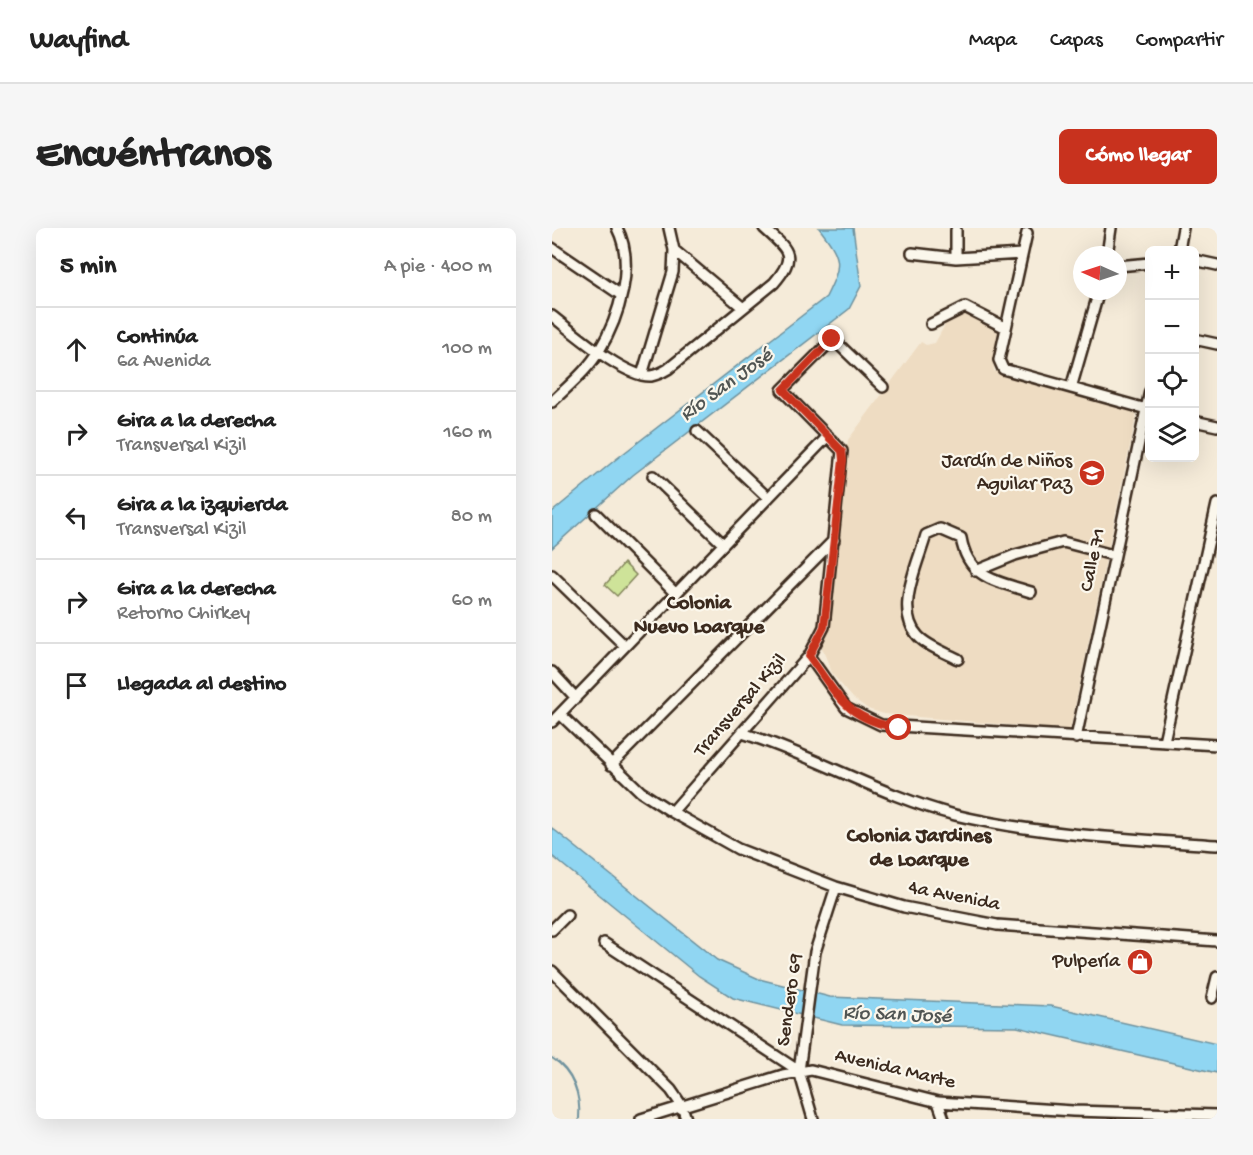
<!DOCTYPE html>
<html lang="es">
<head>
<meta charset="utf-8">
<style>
  body { margin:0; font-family:"Gochi Hand",sans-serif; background:#f6f6f6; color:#222 }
  .controls { position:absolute; right:18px; top:18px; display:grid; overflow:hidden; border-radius:9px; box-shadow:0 6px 24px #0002 }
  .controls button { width:54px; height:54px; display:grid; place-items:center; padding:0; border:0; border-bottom:2px solid #e0e0e0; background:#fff; color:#222; font:30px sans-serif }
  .compass { position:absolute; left:521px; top:18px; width:54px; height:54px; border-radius:50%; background:#fff; box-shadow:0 6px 24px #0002; rotate:273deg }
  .stop { position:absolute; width:18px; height:18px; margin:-14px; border:4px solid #c8321e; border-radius:50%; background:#fff }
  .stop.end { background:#c8321e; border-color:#fff; box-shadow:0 2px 6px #0008 }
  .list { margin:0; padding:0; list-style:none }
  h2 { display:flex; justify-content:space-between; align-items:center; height:78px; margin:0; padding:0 24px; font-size:26px }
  h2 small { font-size:20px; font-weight:400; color:#767676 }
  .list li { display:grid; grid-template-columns:39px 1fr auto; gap:18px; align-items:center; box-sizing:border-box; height:84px; padding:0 24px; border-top:2px solid #e0e0e0 }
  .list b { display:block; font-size:22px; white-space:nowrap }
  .list p { margin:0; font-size:20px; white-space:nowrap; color:#767676 }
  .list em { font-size:20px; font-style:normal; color:#767676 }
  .icon { flex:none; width:33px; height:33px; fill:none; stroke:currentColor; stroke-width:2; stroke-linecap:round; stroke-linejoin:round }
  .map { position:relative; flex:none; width:665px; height:891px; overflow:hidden; border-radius:9px }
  header { display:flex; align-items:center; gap:36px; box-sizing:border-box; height:84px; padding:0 30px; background:#fff; border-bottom:2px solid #e0e0e0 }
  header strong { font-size:28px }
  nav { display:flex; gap:33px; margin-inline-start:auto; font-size:21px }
  .intro { display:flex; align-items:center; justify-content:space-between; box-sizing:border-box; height:144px; padding:0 36px }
  h1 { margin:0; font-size:42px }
  .button { padding:15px 27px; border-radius:9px; background:#c8321e; color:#fff; font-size:21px; font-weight:700 }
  main { display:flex; gap:36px; padding:0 36px }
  aside { flex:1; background:#fff; border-radius:9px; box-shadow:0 6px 24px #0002 }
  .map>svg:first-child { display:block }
  .built { fill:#eedcc2 }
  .green { fill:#cee399; stroke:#84865c; stroke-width:1.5 }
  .water { fill:#90d6f2; stroke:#6e919d; stroke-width:1.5 }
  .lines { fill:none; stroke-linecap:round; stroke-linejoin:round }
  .stream { stroke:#6e919d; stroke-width:2 }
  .minor-casing { stroke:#3b2a1e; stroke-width:14 }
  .minor { stroke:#fbf7ec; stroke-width:9 }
  .route { stroke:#c8321e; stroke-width:8 }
  .labels { text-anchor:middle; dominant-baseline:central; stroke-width:4.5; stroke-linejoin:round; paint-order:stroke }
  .poi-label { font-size:20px; fill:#3b2a1e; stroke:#fbf7ec; text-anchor:end }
  .street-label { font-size:20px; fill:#3b2a1e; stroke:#fbf7ec }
  .water-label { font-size:21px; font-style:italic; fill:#505553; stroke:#fbf7ec }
  .neighbourhood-label { font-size:21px; font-weight:bold; fill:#3b2a1e; stroke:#fbf7ec }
</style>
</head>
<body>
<header>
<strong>Wayfind</strong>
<nav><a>Mapa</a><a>Capas</a><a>Compartir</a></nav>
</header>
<div class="intro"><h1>Encuéntranos</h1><a class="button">Cómo llegar</a></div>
<main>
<aside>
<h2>5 min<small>A pie · 400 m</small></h2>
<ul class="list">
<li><svg class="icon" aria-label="ahead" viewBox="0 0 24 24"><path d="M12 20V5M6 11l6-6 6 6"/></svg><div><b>Continúa</b><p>6a Avenida</p></div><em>100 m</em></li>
<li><svg class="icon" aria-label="right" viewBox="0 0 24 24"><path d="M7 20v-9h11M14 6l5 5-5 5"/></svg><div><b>Gira a la derecha</b><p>Transversal Kizil</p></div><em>160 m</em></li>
<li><svg class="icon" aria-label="left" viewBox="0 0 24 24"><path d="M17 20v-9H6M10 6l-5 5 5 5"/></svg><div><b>Gira a la izquierda</b><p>Transversal Kizil</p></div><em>80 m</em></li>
<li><svg class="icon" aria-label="right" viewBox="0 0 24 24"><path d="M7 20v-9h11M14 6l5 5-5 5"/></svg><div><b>Gira a la derecha</b><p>Retorno Chirkey</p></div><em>60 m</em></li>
<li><svg class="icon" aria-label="arrive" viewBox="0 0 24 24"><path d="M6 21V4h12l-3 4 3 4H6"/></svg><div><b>Llegada al destino</b></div></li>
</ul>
</aside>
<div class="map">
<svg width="665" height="891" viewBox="0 0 665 891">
  <rect width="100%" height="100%" fill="#f5ebd9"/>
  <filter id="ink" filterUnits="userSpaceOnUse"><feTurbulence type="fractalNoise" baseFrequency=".0167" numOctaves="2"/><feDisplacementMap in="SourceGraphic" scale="12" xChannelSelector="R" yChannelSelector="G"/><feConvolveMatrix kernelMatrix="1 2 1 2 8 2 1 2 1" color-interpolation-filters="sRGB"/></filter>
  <g filter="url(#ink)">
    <path class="built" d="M407 84H418L447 103 441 129 442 143 585 184 518 502 332 486 316 481 301 470 281 447 270 420 296 212 369 114 374 117 383 115 395 93Z"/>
    <path class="green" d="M72 335 84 347 65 368 53 357Z"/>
    <path class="water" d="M267 0H301L309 58 297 81 81 247 0 320V284L63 232 274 69C291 35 290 30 267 0Z
      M0 600 165 732 207 751 278 769 499 778 665 816V845L465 799 290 797 181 770 147 748 0 628Z"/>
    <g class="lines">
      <path class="stream" d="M0 830C21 843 29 867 27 891"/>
      <defs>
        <path id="minor" d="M404 2V30
          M475 5 447 132 451 141 598 182
          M0 20 69 67
          M122 22 190 79
          M627 22 631 0
          M360 25 404 30 470 26
          M555 27 559 0
          M642 32 665 37
          M566 38 598 35
          M0 88C21 104 73 150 99 148 105 147 111 144 116 141L222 55C246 27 236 22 212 0
          M379 96 413 79 454 100
          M642 111 665 116
          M90 147 121 44 122 22 117 0
          M519 160 547 63
          M0 174C15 159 36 142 47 123 67 90 84 36 65 0
          M642 193 665 198
          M145 203 215 269
          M101 248 171 316
          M44 286 124 366
          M424 343 463 327 511 314 561 327
          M0 347 73 418
          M257 428 294 480 329 497 665 517
          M406 431C394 425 375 418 366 408 342 382 366 336 374 307L388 301 409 310C416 351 445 353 479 364
          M0 444 24 470
          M8 486 89 564 120 584 186 621 284 659 352 679 445 697 665 713
          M0 494 276 208
          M190 505C262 527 329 568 403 587 486 607 580 611 665 617
          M524 510 598 163
          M612 513 665 276
          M59 537 282 312
          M120 584 257 428 272 399 290 223 230 162 281 111 331 159
          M0 702 15 687
          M52 715 247 843
          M0 743 119 862 130 878 134 891
          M660 770 665 749
          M386 874 392 891
          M89 891 231 847 259 842 386 874 521 883 665 887
          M261 891 247 843 263 724 284 659"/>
      </defs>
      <use href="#minor" class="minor-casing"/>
      <use href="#minor" class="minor"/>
    </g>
  </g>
  <g class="lines" filter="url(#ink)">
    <path class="route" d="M280 111 231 162 290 223 291 232 272 399 257 428C286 468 294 491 347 500"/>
  </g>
  <defs>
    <symbol id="school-disc" viewBox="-11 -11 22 22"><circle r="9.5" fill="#c8321e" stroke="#fbf7ec"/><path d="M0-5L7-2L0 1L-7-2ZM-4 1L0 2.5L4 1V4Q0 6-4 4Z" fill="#fff"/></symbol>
    <symbol id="shop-disc" viewBox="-11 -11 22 22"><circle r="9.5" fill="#c8321e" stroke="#fbf7ec"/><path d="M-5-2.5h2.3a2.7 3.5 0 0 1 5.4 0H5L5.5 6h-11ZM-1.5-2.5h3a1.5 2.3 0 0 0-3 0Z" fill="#fff"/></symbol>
  </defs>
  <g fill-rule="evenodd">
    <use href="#school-disc" x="525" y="230" width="30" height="30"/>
    <use href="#shop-disc" x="573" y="719" width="30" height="30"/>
  </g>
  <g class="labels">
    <g class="poi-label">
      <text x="520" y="234">Jardín de Niños<tspan x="520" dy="23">Aguilar Paz</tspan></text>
      <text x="568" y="734">Pulpería</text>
    </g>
    <g class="street-label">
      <text transform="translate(542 332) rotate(-78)">Calle 71</text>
      <text transform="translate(189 478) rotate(-49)">Transversal Kizil</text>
      <text transform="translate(402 669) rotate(11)">4a Avenida</text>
      <text transform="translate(239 772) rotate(-82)">Sendero 69</text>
      <text transform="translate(343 842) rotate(13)">Avenida Marte</text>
    </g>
    <g class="water-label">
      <text transform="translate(175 158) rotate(-36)">Río San José</text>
      <text transform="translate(345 788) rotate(2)">Río San José</text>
    </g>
    <g class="neighbourhood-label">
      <text x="147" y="376">Colonia<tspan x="147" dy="24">Nuevo Loarque</tspan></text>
      <text x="367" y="609">Colonia Jardines<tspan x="367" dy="24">de Loarque</tspan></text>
    </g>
  </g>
</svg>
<div class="controls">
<button>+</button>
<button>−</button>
<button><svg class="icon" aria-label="locate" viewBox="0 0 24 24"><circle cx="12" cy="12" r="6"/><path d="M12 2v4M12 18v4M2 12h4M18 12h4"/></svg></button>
<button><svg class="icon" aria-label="layers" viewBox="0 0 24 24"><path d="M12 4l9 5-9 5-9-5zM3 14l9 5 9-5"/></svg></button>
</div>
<svg class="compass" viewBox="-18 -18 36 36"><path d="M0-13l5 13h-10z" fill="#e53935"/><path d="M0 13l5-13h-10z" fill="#767676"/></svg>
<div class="stop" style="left:347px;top:500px"></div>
<div class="stop end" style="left:280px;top:111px"></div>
</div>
</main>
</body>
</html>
